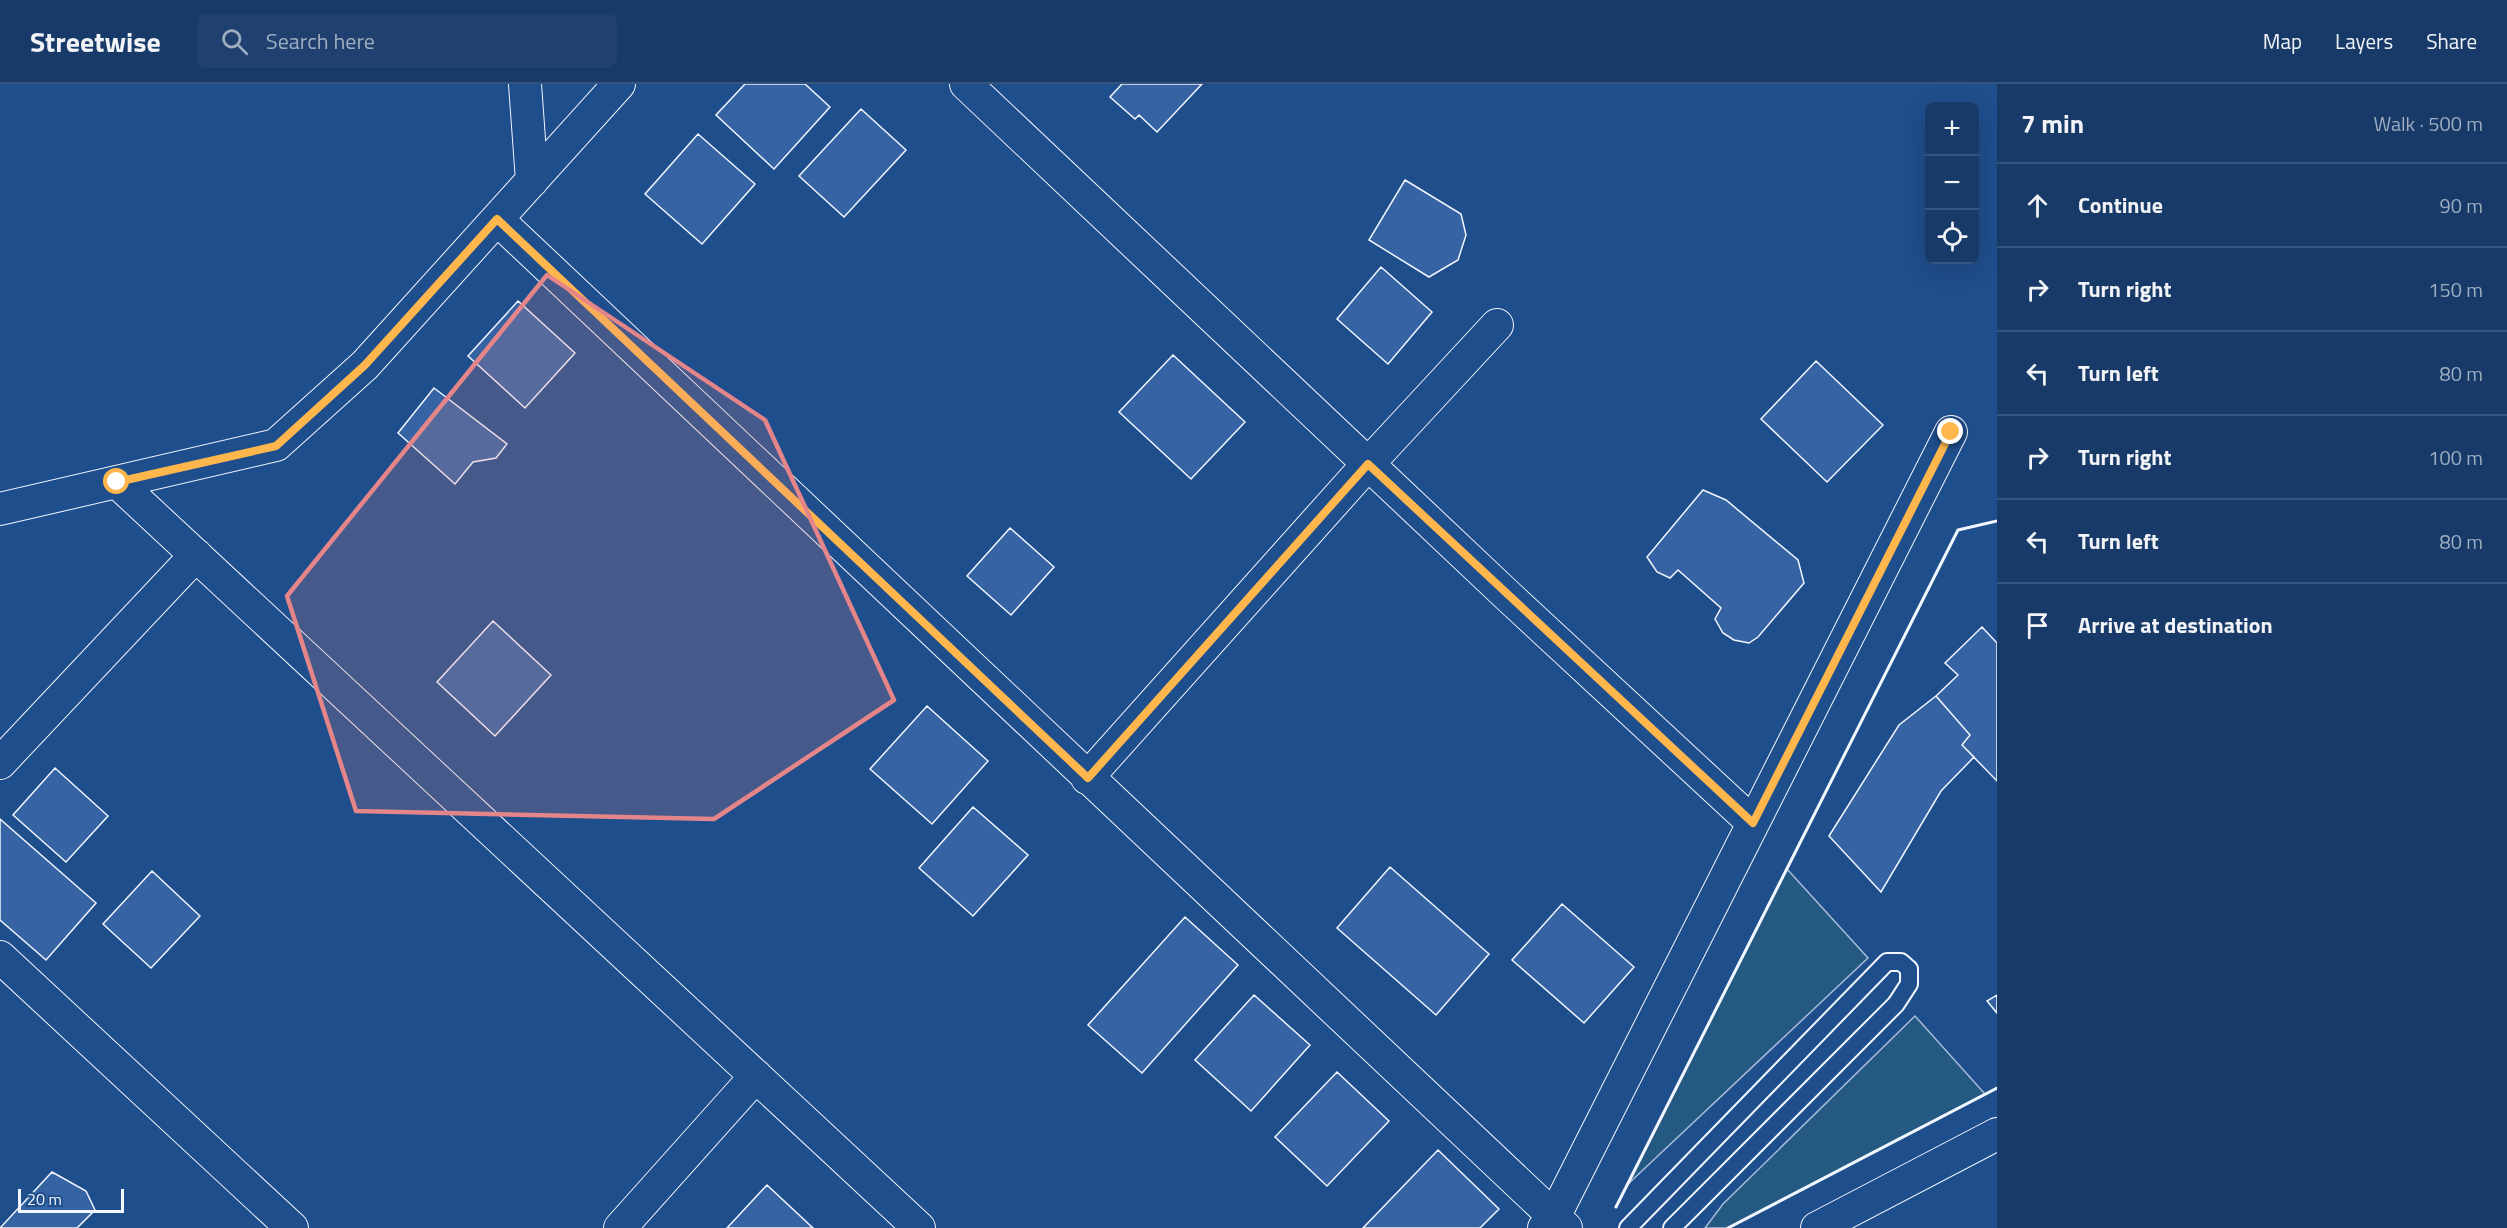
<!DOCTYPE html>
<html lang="en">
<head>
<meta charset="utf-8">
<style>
  body { margin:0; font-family:"Titillium Web",sans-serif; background:#20416f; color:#f1f3f6 }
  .controls { position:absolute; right:18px; top:18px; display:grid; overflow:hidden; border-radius:9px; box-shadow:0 6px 24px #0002 }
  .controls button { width:54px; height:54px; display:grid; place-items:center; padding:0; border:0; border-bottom:2px solid #36547d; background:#173a69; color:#f1f3f6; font:30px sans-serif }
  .scale { position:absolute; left:18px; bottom:15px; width:106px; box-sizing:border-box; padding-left:6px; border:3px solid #f2f6ff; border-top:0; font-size:16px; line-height:21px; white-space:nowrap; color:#f2f6ff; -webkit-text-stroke:4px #1f4e8c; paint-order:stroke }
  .stop { position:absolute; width:18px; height:18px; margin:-14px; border:4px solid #ffb74d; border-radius:50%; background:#fff }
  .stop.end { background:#ffb74d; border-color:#fff; box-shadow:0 2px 6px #0008 }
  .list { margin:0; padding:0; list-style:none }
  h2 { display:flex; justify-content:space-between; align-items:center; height:78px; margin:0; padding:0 24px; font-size:26px }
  h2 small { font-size:20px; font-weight:400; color:#9eadc0 }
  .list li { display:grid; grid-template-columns:39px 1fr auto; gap:18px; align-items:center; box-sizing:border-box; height:84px; padding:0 24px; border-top:2px solid #36547d }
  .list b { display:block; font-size:22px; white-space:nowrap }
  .list em { font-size:20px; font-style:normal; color:#9eadc0 }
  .icon { flex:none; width:33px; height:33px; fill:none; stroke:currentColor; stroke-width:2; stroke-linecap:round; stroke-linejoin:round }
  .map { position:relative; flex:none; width:1997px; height:1144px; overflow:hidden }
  header { display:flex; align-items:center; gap:36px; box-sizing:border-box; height:84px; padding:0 30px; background:#173a69; border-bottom:2px solid #36547d }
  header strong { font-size:28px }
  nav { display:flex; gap:33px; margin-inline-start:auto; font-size:21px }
  .search { width:420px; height:54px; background:#20416f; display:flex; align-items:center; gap:15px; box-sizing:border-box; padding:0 21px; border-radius:9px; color:#9eadc0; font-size:22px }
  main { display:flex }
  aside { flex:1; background:#173a69 }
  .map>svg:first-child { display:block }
  .green { fill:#245a82; stroke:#a8bbd7; stroke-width:1.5 }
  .building { fill:#3563a3; stroke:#f2f6ff; stroke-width:1.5 }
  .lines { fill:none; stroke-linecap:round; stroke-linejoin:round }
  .lane-casing { stroke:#f2f6ff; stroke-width:20 }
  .street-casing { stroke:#f2f6ff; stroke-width:34 }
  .lane { stroke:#1f4e8c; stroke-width:16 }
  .street { stroke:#1f4e8c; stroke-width:32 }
  .wall { stroke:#f2f6ff; stroke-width:3 }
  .route { stroke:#ffb74d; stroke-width:8 }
  .marked { fill:#e38589; fill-opacity:0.2; stroke:#e38589; stroke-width:4.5; stroke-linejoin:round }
</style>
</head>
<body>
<header>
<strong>Streetwise</strong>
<div class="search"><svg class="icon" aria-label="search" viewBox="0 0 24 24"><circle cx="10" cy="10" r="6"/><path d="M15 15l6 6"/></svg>Search here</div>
<nav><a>Map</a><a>Layers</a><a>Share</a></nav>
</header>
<main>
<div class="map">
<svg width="1997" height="1144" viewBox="0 0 1997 1144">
  <rect width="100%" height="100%" fill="#1f4e8c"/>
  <path class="green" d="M1787 785 1868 874 1627 1101Z
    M1915 932 1985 1010 1728 1144H1705L1723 1120Z"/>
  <path class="building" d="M745 0H805L830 23 774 85 716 31Z
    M1122 0H1202L1157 48 1139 31 1135 35 1110 13Z
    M861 25 906 66 844 133 799 92Z
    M698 50 755 100 702 160 645 110Z
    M1405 96 1461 130 1466 151 1458 176 1429 193 1369 156Z
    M1381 183 1432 228 1388 280 1337 235Z
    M518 217 575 269 525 324 468 272Z
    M1173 271 1245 338 1191 395 1119 328Z
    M1816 277 1883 341 1827 398 1761 335Z
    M434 304 507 360 496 374 473 378 455 400 398 349Z
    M1703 406 1726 416 1798 476 1804 499 1758 553 1749 559 1734 556 1723 549 1715 535 1721 524 1678 486 1670 494 1657 488 1647 473Z
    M1010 444 1054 483 1011 531 967 492Z
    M493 537 551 591 495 652 437 598Z
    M1982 543 1997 559V697L1962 661 1970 651 1936 612 1958 591 1945 579Z
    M1936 612 1970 651 1962 661 1974 673 1941 707 1881 808 1829 752 1899 641Z
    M927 622 988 677 932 740 870 685Z
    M55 684 108 732 66 778 13 731Z
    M973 723 1028 771 973 832 919 784Z
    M0 735 96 819 46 876 0 836Z
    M1390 783 1489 870 1436 931 1337 844Z
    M152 787 200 832 151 884 103 840Z
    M1562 820 1634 883 1584 939 1512 876Z
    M1185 833 1238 881 1142 989 1088 941Z
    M1254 911 1310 961 1251 1027 1195 976Z
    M1997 911V929L1987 917Z
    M1337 988 1389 1037 1327 1102 1275 1053Z
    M1438 1066 1499 1125 1480 1144H1363Z
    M52 1088 86 1107 95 1126 77 1144H0Z
    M767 1101 813 1144H727Z"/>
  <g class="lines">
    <defs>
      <path id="lane" d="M1628 1144 1887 878H1901L1909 885V900L1896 920 1672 1144"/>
      <path id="street" d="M525 0 532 97
        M966 0 1508 512 1753 739
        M497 135 1566 1144
        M117 398 919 1144
        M0 425 276 361 365 281 619 0
        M0 679 196 471
        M1087 694 1368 380 1497 241
        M0 873 292 1144
        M620 1144 756 992
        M1544 1144 1554 1133 1951 348
        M1817 1144 1997 1050"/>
    </defs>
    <use href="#lane" class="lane-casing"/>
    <use href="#street" class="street-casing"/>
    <use href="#lane" class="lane"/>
    <use href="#street" class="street"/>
    <path class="wall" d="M1616 1123 1958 446 1997 437
      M1728 1144 1997 1004"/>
  </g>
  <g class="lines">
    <path class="route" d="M117 398 276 362 365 281 497 135 1088 694 1368 380 1753 739 1951 348"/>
  </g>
  <path class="marked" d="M547 191 765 336 894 616 714 735 356 727 287 512Z"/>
</svg>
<div class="controls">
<button>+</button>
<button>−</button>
<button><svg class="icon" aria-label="locate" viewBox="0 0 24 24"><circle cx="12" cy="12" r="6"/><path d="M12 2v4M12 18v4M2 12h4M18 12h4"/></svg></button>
</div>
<div class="scale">20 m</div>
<div class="stop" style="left:117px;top:398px"></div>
<div class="stop end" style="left:1951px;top:348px"></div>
</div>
<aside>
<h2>7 min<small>Walk · 500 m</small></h2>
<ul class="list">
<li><svg class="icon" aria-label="ahead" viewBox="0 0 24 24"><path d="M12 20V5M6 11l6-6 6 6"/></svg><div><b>Continue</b></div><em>90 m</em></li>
<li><svg class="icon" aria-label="right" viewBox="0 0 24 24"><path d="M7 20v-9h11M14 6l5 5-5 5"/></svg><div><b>Turn right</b></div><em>150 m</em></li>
<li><svg class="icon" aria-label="left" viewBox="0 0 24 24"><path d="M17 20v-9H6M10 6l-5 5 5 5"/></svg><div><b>Turn left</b></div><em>80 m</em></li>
<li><svg class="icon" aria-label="right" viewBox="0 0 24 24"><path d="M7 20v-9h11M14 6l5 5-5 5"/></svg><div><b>Turn right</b></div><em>100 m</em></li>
<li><svg class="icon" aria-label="left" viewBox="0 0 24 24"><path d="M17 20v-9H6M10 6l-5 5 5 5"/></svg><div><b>Turn left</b></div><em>80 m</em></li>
<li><svg class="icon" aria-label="arrive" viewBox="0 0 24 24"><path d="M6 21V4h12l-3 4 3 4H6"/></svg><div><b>Arrive at destination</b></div></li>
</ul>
</aside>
</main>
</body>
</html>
